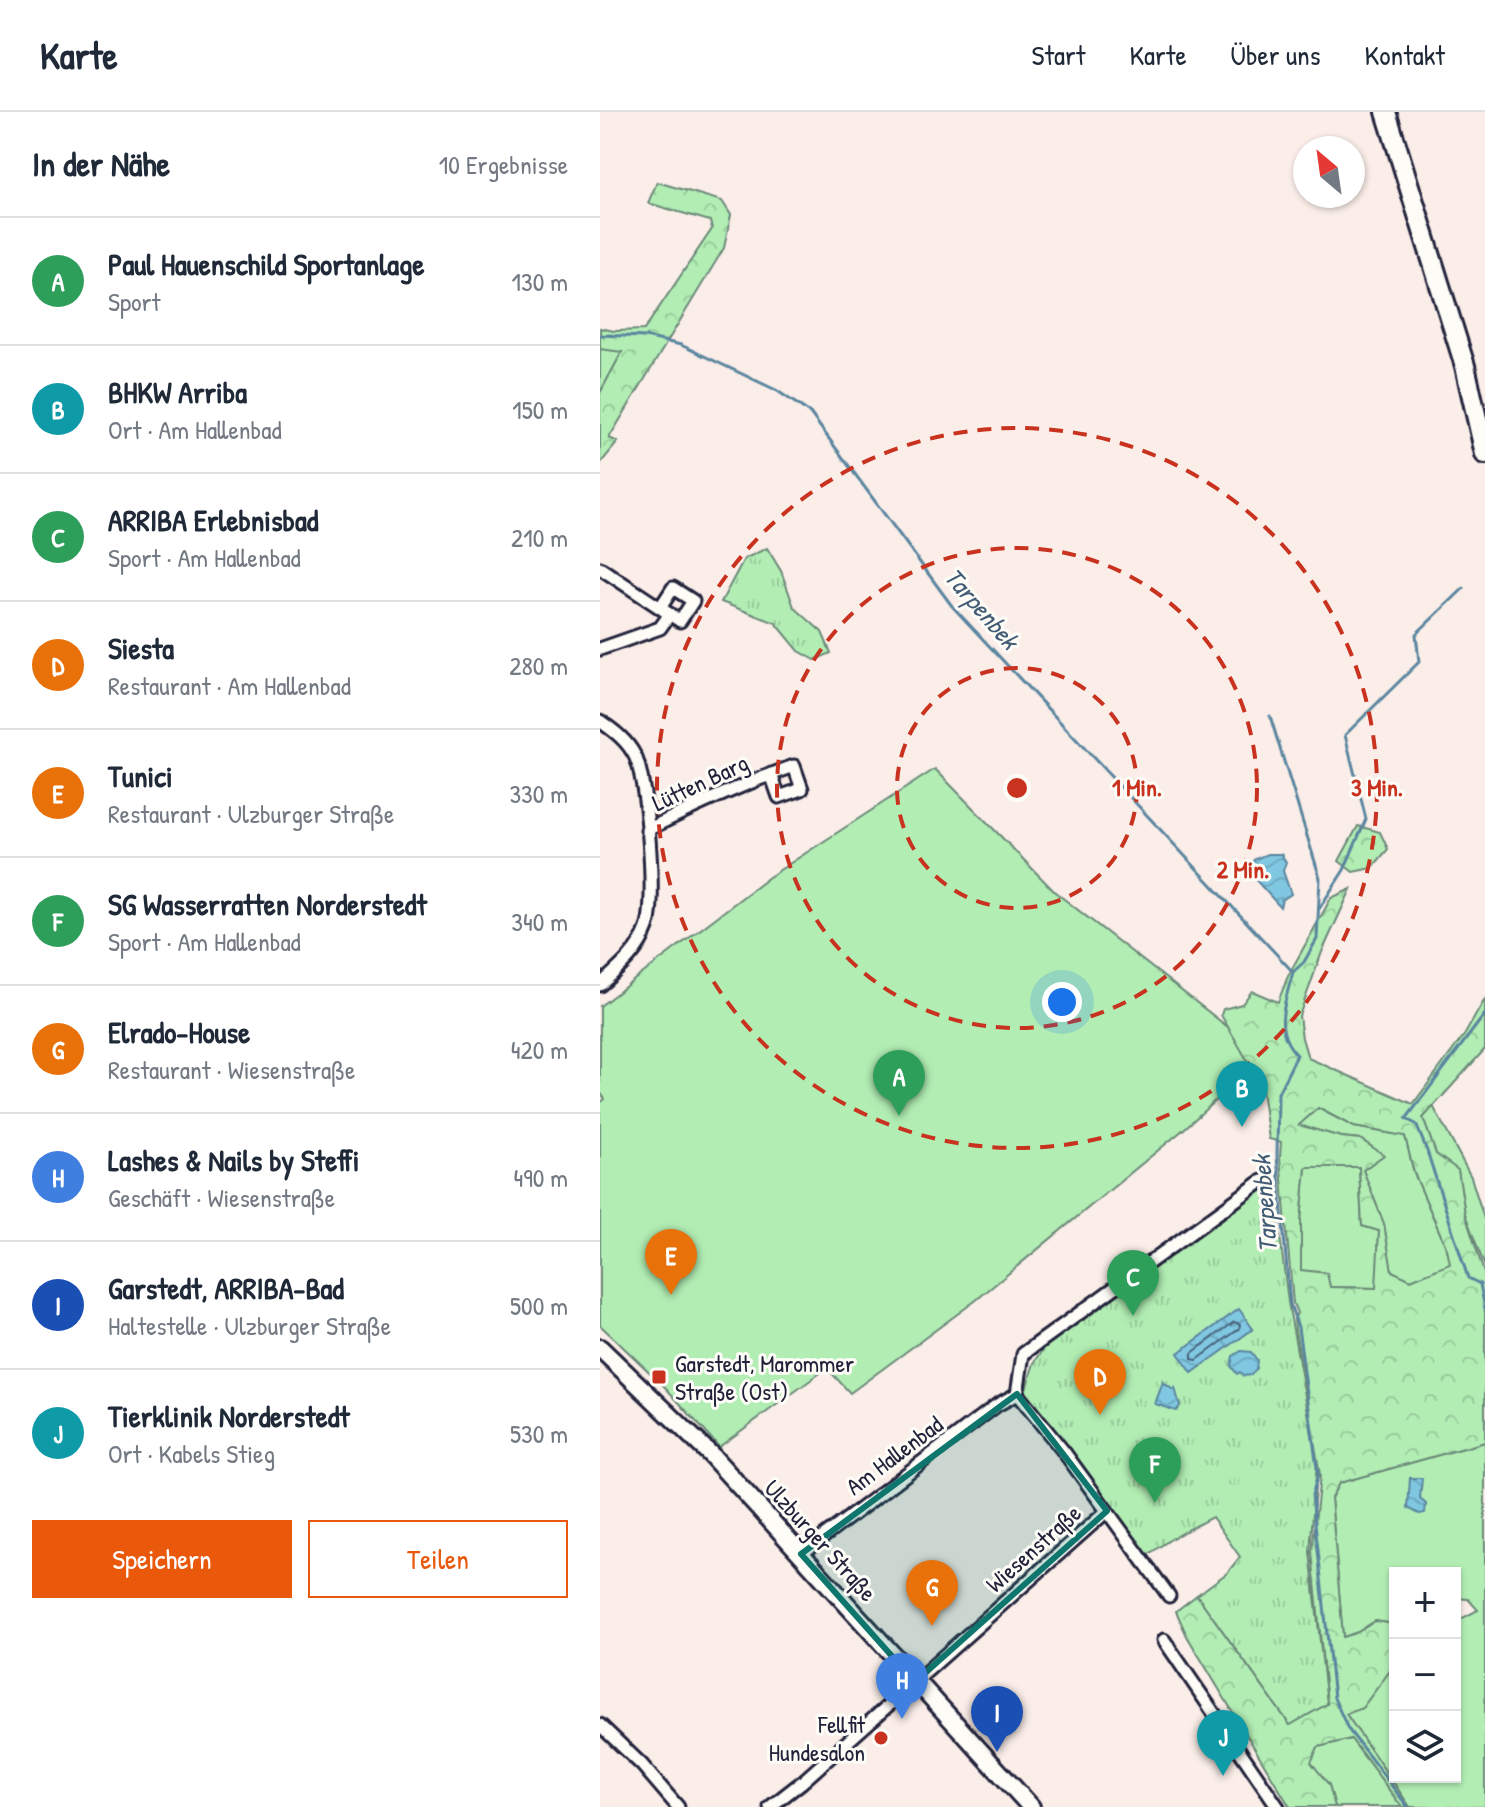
<!DOCTYPE html>
<html lang="de">
<head>
<meta charset="utf-8">
<style>
  body { margin:0; font-family:"Patrick Hand",sans-serif; background:#f6f6f7; color:#1f2937 }
  .controls { position:absolute; right:24px; bottom:24px; display:grid; overflow:hidden; border-radius:0px; box-shadow:0 2px 6px #0004 }
  .controls button { width:72px; height:72px; display:grid; place-items:center; padding:0; border:0; border-bottom:2px solid #e0e1e3; background:#fff; color:#1f2937; font:40px sans-serif }
  .compass { position:absolute; left:693px; top:24px; width:72px; height:72px; border-radius:50%; background:#fff; box-shadow:0 2px 6px #0004; rotate:331deg }
  .you { position:absolute; left:462px; top:890px; width:28px; height:28px; margin:-20px; border:6px solid #fff; border-radius:50%; background:#1a73e8; box-shadow:0 0 0 12px #1a73e833 }
  .badge { display:grid; place-items:center; width:52px; height:52px; border-radius:50%; background:#ea580c; color:#fff; font-size:26px; font-weight:700 }
  .pin { position:absolute; translate:-50% -66px; filter:drop-shadow(0 2px 4px #0008) }
  .pin::after { content:''; position:absolute; top:42px; width:28px; height:24px; background:inherit; clip-path:polygon(0 0,100% 0,50% 100%) }
  .list { margin:0; padding:0; list-style:none }
  h2 { display:flex; justify-content:space-between; align-items:center; height:104px; margin:0; padding:0 32px; font-size:34px }
  h2 small { font-size:26px; font-weight:400; color:#747a83 }
  .list li { display:grid; grid-template-columns:52px 1fr auto; gap:24px; align-items:center; box-sizing:border-box; height:128px; padding:0 32px; border-top:2px solid #e0e1e3 }
  .list b { display:block; font-size:30px; white-space:nowrap }
  .list p { margin:0; font-size:26px; white-space:nowrap; color:#747a83 }
  .list em { font-size:26px; font-style:normal; color:#747a83 }
  .actions { display:flex; gap:16px; padding:24px 32px }
  .actions a { flex:1; padding:18px 0; border:2px solid #ea580c; border-radius:0px; text-align:center; font-size:28px; color:#ea580c }
  .actions .main { background:#ea580c; color:#fff }
  .icon { flex:none; width:44px; height:44px; fill:none; stroke:currentColor; stroke-width:2; stroke-linecap:round; stroke-linejoin:round }
  .map { position:relative; flex:none; width:885px; height:1695px; overflow:hidden }
  header { display:flex; align-items:center; gap:48px; box-sizing:border-box; height:112px; padding:0 40px; background:#fff; border-bottom:2px solid #e0e1e3 }
  header strong { font-size:38px }
  nav { display:flex; gap:44px; margin-inline-start:auto; font-size:28px }
  main { display:flex }
  aside { flex:1; background:#fff }
  .map>svg:first-child { display:block }
  .grass { fill:#b2eeb4; stroke:#6a8878; stroke-width:2 }
  .forest { fill:url(#forest-crowns); stroke:#6a8878; stroke-width:2; fill-rule:evenodd }
  .park { fill:url(#park-tufts); stroke:#6a8878; stroke-width:2 }
  .water { fill:url(#water-waves); stroke:#5a859f; stroke-width:2 }
  .lines { fill:none; stroke-linecap:round; stroke-linejoin:round }
  .shore { stroke:#48647d; stroke-width:2 }
  .stream { stroke:#5a859f; stroke-width:3 }
  .minor-casing { stroke:#22223b; stroke-width:17 }
  .secondary-casing { stroke:#22223b; stroke-width:22 }
  .primary-casing { stroke:#22223b; stroke-width:24 }
  .minor { stroke:#fdfcf7; stroke-width:11 }
  .secondary { stroke:#fdfcf7; stroke-width:16 }
  .primary { stroke:#fdfcf7; stroke-width:18 }
  .marked { fill:#0f766e; fill-opacity:0.2; stroke:#0f766e; stroke-width:6; stroke-linejoin:round }
  .ring { fill:none; stroke:#c8321e; stroke-width:4; stroke-dasharray:14 10 }
  .poi-dot { fill:#c8321e; stroke:#fdfcf7; stroke-width:3 }
  .labels { text-anchor:middle; dominant-baseline:central; stroke-width:6; stroke-linejoin:round; paint-order:stroke }
  .street-label { font-size:24px; fill:#22223b; stroke:#fdfcf7 }
  .poi-label { font-size:24px; fill:#22223b; stroke:#fdfcf7; text-anchor:start }
  .water-label { font-size:26px; font-style:italic; fill:#435c75; stroke:#fdfcf7 }
  .centre { fill:#c8321e; stroke:#fdfcf7; stroke-width:4 }
  .ring-label { font-size:24px; text-anchor:middle; font-weight:bold; fill:#c8321e; stroke:#fdfcf7; stroke-width:6; stroke-linejoin:round; paint-order:stroke }
</style>
</head>
<body>
<header>
<strong>Karte</strong>
<nav><a>Start</a><a>Karte</a><a>Über uns</a><a>Kontakt</a></nav>
</header>
<main>
<aside>
<h2>In der Nähe<small>10 Ergebnisse</small></h2>
<ul class="list">
<li><span class="badge" style="background:#2e9e5b">A</span><div><b>Paul Hauenschild Sportanlage</b><p>Sport</p></div><em>130 m</em></li>
<li><span class="badge" style="background:#0f9aa8">B</span><div><b>BHKW Arriba</b><p>Ort · Am Hallenbad</p></div><em>150 m</em></li>
<li><span class="badge" style="background:#2e9e5b">C</span><div><b>ARRIBA Erlebnisbad</b><p>Sport · Am Hallenbad</p></div><em>210 m</em></li>
<li><span class="badge" style="background:#e8710a">D</span><div><b>Siesta</b><p>Restaurant · Am Hallenbad</p></div><em>280 m</em></li>
<li><span class="badge" style="background:#e8710a">E</span><div><b>Tunici</b><p>Restaurant · Ulzburger Straße</p></div><em>330 m</em></li>
<li><span class="badge" style="background:#2e9e5b">F</span><div><b>SG Wasserratten Norderstedt</b><p>Sport · Am Hallenbad</p></div><em>340 m</em></li>
<li><span class="badge" style="background:#e8710a">G</span><div><b>Elrado-House</b><p>Restaurant · Wiesenstraße</p></div><em>420 m</em></li>
<li><span class="badge" style="background:#3f7fe0">H</span><div><b>Lashes &amp; Nails by Steffi</b><p>Geschäft · Wiesenstraße</p></div><em>490 m</em></li>
<li><span class="badge" style="background:#1a4fb4">I</span><div><b>Garstedt, ARRIBA-Bad</b><p>Haltestelle · Ulzburger Straße</p></div><em>500 m</em></li>
<li><span class="badge" style="background:#0f9aa8">J</span><div><b>Tierklinik Norderstedt</b><p>Ort · Kabels Stieg</p></div><em>530 m</em></li>
</ul>
<div class="actions"><a class="main">Speichern</a><a>Teilen</a></div>
</aside>
<div class="map">
<svg width="885" height="1695" viewBox="0 0 885 1695">
  <defs>
    <pattern id="forest-crowns" width="20" height="18" patternUnits="userSpaceOnUse" patternTransform="scale(2)"><rect width="20" height="18" fill="#b2eeb4"/><path d="M2 6a3 3 0 1 1 6 0M12 15a3 3 0 1 1 6 0" fill="none" stroke="#99cc9c"/></pattern>
    <pattern id="park-tufts" width="24" height="20" patternUnits="userSpaceOnUse" patternTransform="scale(2)"><rect width="24" height="20" fill="#b2eeb4"/><path d="M3 7l-1-3M5 7V3M7 7l1-3M15 17l-1-3M17 17v-4M19 17l1-3" fill="none" stroke="#99cc9c"/></pattern>
    <pattern id="water-waves" width="16" height="10" patternUnits="userSpaceOnUse" patternTransform="scale(2)"><rect width="16" height="10" fill="#80c7e1"/><path d="M0 5q4-4 8 0t8 0" fill="none" stroke="#6eabc2"/></pattern>
  </defs>
  <rect width="100%" height="100%" fill="#fbeee9"/>
  <filter id="ink" filterUnits="userSpaceOnUse"><feTurbulence type="fractalNoise" baseFrequency=".0125" numOctaves="2"/><feDisplacementMap in="SourceGraphic" scale="16" xChannelSelector="R" yChannelSelector="G"/><feConvolveMatrix kernelMatrix="1 2 1 2 8 2 1 2 1" color-interpolation-filters="sRGB"/></filter>
  <g filter="url(#ink)">
    <path class="grass" d="M0 237 23 239 0 281Z
      M335 657 455 780 647 930 671 956 642 964 584 1017 375 1189 250 1281 227 1256 119 1335 65 1275 0 1213V991L5 987 0 980V894L169 765Z
      M833 994 871 1065 885 1110V1155L865 1102 858 1059 836 1042 823 1006Z
      M718 996 754 1015 805 1024 814 1061 847 1137 851 1152 811 1168 791 1159 784 1112 763 1058 783 1043 760 1027 741 1025 698 1013Z
      M706 1054 759 1055 762 1114 779 1119 777 1176 729 1175 701 1159V1108Z
      M885 1330V1695H810L746 1602 762 1596 795 1552V1665H855V1510L878 1498 868 1487 855 1486V1461H795V1512L775 1509 758 1520 743 1526 731 1386 739 1371Z
      M751 1627 802 1695H735L729 1673 710 1650 718 1635Z"/>
    <path class="forest" d="M57 70 122 89 131 103 124 136 9 326 18 330 0 352V281L22 240 0 237V216L14 219 44 218 112 117 110 109 48 91Z
      M758 714 780 720 788 737 772 756 753 760 739 749Z
      M751 777 722 840 699 904 702 926 708 946 813 992 865 922 885 887V937L823 1006 836 1042 858 1058 865 1102 885 1164V1330L739 1371 731 1386 743 1525 758 1520 775 1509 795 1512V1552L762 1596 746 1602 810 1695H802L751 1627 718 1635 711 1650 729 1673 735 1695H690L587 1524 576 1499 597 1483 690 1613 727 1592 712 1440 720 1363 695 1218 694 1207 697 1201 693 1191 680 1045 681 1030 669 1027 661 972 621 903 623 897 642 892 652 879 678 890 688 864 731 786ZM718 996 754 1015 805 1024 814 1061 847 1137 850 1152 811 1168 792 1159 784 1112 763 1058 784 1043 760 1027 741 1025 699 1013ZM706 1055H759L762 1114 779 1119 776 1176 730 1175 727 1161 701 1158V1108Z"/>
    <path class="park" d="M167 436 181 459 194 495 222 520 231 541 215 548 199 539 176 511 121 490 144 447Z
      M673 1065 688 1190 717 1350 710 1440 727 1592 690 1613 597 1483 627 1461 640 1445 612 1405 574 1425 546 1444 425 1280 434 1251 451 1227Z"/>
    <path class="water" d="M667 742H681L686 750 683 759 691 782 682 788 680 795 645 756 655 747Z
      M639 1197 653 1217 592 1261 578 1241Z
      M641 1239 651 1240 657 1248 656 1257 651 1263 643 1264 640 1260 637 1262 631 1254 633 1244Z
      M563 1270 573 1278 575 1276 580 1294 576 1299 555 1292Z
      M810 1366H822L820 1387 826 1392 825 1401 819 1402 808 1396Z"/>
    <g class="lines">
      <path class="shore" d="M634 1210 640 1212 639 1217 597 1248 592 1247V1241Z"/>
      <path class="stream" d="M0 223 45 225 81 233 176 278 210 301 352 494 693 860C685 891 672 918 697 943L678 981 677 1044 690 1192 698 1215 718 1363 712 1383 734 1586 748 1617 808 1695
        M670 604 720 766 717 827 704 850 693 860
        M719 797 744 758 766 707 745 623 819 550 816 522 864 476
        M885 902 806 1007 816 1012 827 1039 868 1166 880 1172 885 1197"/>
      <defs>
        <path id="minor" d="M0 456 80 509 93 489 73 476 60 496
          M0 537 60 516 70 502
          M0 609C14 619 27 628 35 644 47 668 57 791 47 816 38 841 19 856 0 873
          M47 718C95 694 143 672 194 654L202 677 179 685 171 662
          M417 1282 423 1242 662 1069
          M201 1442 397 1293 417 1282 464 1340 569 1484
          M564 1528 678 1695
          M0 1613 42 1653 78 1695
          M170 1695 202 1670 507 1399"/>
        <path id="secondary" d="M0 1236 111 1343 431 1695"/>
        <path id="primary" d="M786 0 865 254 885 342"/>
      </defs>
      <use href="#minor" class="minor-casing"/>
      <use href="#secondary" class="secondary-casing"/>
      <use href="#primary" class="primary-casing"/>
      <use href="#minor" class="minor"/>
      <use href="#secondary" class="secondary"/>
      <use href="#primary" class="primary"/>
    </g>
  </g>
  <path class="marked" d="M417 1282 507 1399 315 1570 201 1442Z"/>
  <g class="ring">
    <circle cx="417" cy="676" r="120"/>
    <circle cx="417" cy="676" r="240"/>
    <circle cx="417" cy="676" r="360"/>
  </g>
  <g class="poi-dot">
    <rect x="51" y="1257" width="16" height="16" rx="4"/>
    <circle cx="281" cy="1626" r="8"/>
  </g>
  <g class="labels">
    <g class="street-label">
      <text transform="translate(100 670) rotate(-25)">Lütten Barg</text>
      <text transform="translate(294 1343) rotate(-37)">Am Hallenbad</text>
      <text transform="translate(221 1428) rotate(48)">Ulzburger Straße</text>
      <text transform="translate(433 1436) rotate(-42)">Wiesenstraße</text>
    </g>
    <g class="poi-label">
      <text x="75" y="1251">Garstedt, Marommer<tspan x="75" dy="28">Straße (Ost)</tspan></text>
      <text x="265" y="1612" text-anchor="end">Fellfit<tspan x="265" dy="28">Hundesalon</tspan></text>
    </g>
    <g class="water-label">
      <text transform="translate(382 496) rotate(49)">Tarpenbek</text>
      <text transform="translate(664 1092) rotate(-94)">Tarpenbek</text>
    </g>
  </g>
  <circle cx="417" cy="676" r="12" class="centre"/>
  <g class="ring-label">
    <text x="537" y="684">1 Min.</text>
    <text x="777" y="684">3 Min.</text>
    <text x="643" y="766">2 Min.</text>
  </g>
</svg>
<div class="controls">
<button>+</button>
<button>−</button>
<button><svg class="icon" aria-label="layers" viewBox="0 0 24 24"><path d="M12 4l9 5-9 5-9-5zM3 14l9 5 9-5"/></svg></button>
</div>
<svg class="compass" viewBox="-18 -18 36 36"><path d="M0-13l5 13h-10z" fill="#e53935"/><path d="M0 13l5-13h-10z" fill="#747a83"/></svg>
<div class="you"></div>
<div class="pin badge" style="left:299px;top:1004px;background:#2e9e5b">A</div>
<div class="pin badge" style="left:642px;top:1015px;background:#0f9aa8">B</div>
<div class="pin badge" style="left:533px;top:1204px;background:#2e9e5b">C</div>
<div class="pin badge" style="left:500px;top:1303px;background:#e8710a">D</div>
<div class="pin badge" style="left:71px;top:1183px;background:#e8710a">E</div>
<div class="pin badge" style="left:555px;top:1391px;background:#2e9e5b">F</div>
<div class="pin badge" style="left:332px;top:1514px;background:#e8710a">G</div>
<div class="pin badge" style="left:302px;top:1607px;background:#3f7fe0">H</div>
<div class="pin badge" style="left:397px;top:1640px;background:#1a4fb4">I</div>
<div class="pin badge" style="left:623px;top:1664px;background:#0f9aa8">J</div>
</div>
</main>
</body>
</html>
